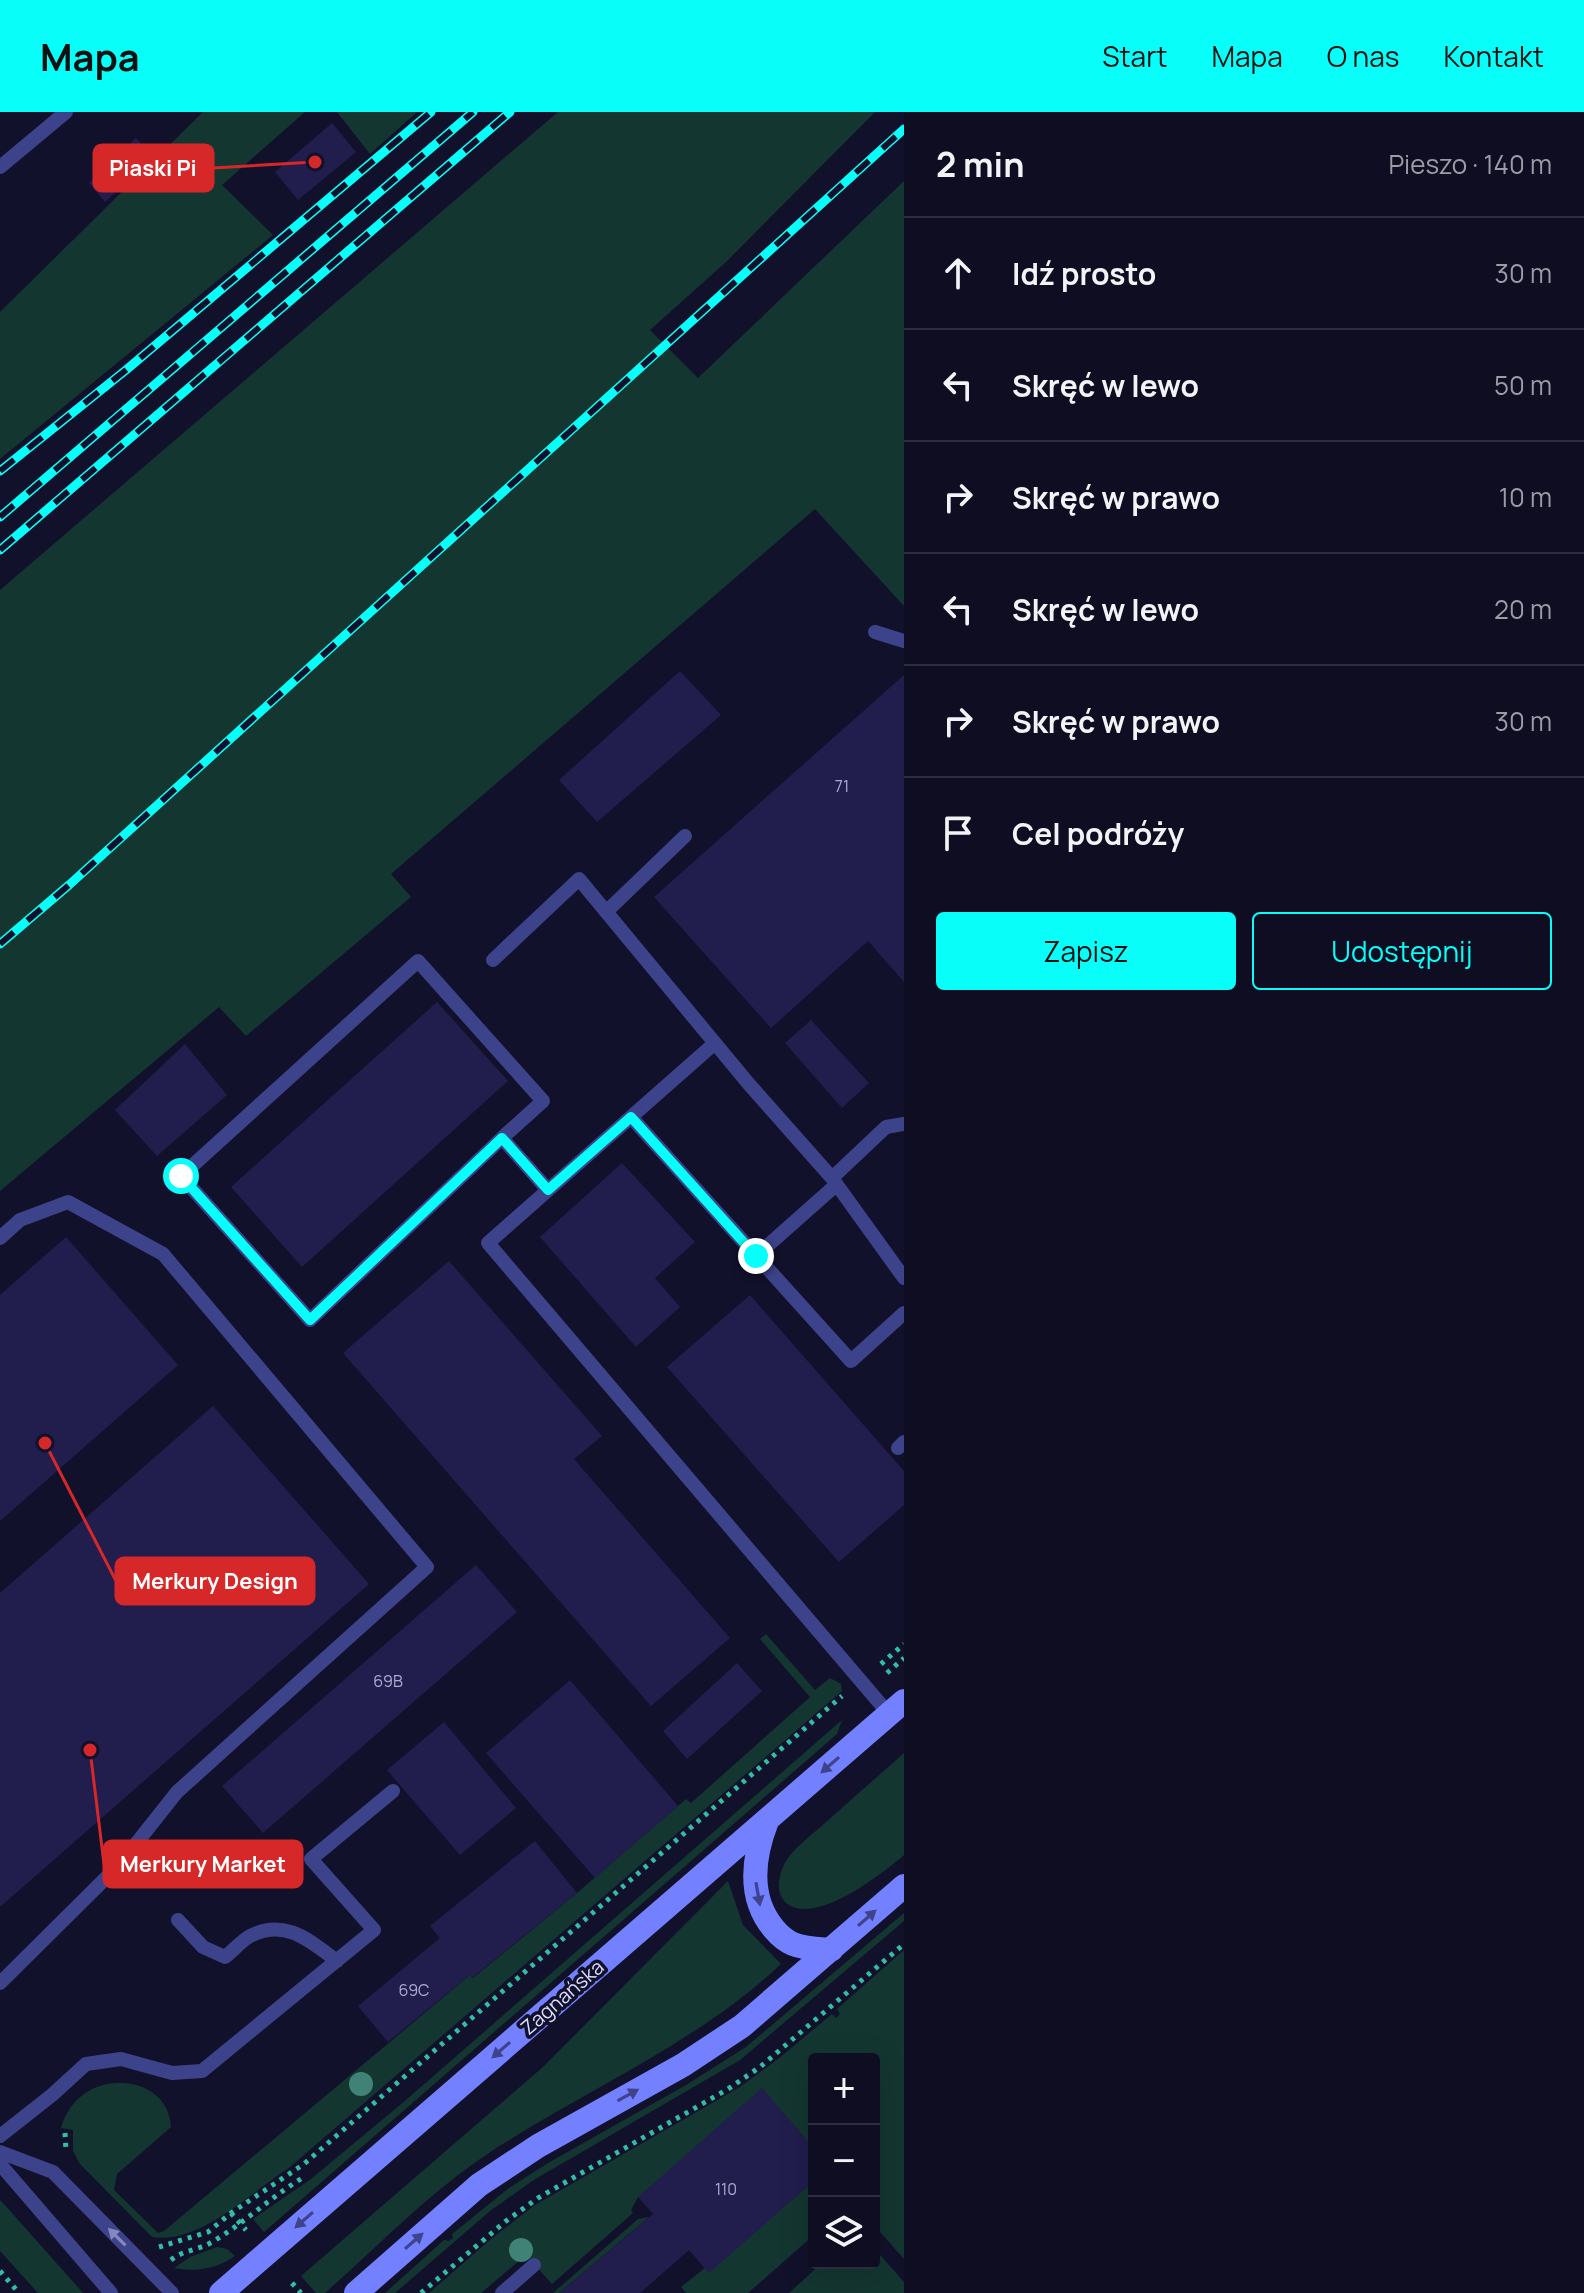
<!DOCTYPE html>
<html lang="pl">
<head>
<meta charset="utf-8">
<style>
  body { margin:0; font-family:Manrope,sans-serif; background:#1c1b2e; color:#f1f3f6 }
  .controls { position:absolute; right:24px; bottom:24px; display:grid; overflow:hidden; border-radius:8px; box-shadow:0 8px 32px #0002 }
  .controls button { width:72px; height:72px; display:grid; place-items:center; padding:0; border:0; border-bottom:2px solid #2e2d3f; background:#0e0d21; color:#f1f3f6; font:40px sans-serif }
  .stop { position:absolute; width:24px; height:24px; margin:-18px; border:6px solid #08fff9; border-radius:50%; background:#fff }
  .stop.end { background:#08fff9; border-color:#fff; box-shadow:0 2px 8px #0008 }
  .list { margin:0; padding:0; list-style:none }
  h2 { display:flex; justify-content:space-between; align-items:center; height:104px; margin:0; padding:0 32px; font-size:34px }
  h2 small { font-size:26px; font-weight:400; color:#9b9ca5 }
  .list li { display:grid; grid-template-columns:52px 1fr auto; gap:24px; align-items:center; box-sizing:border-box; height:112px; padding:0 32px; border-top:2px solid #2e2d3f }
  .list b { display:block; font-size:30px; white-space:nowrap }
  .list em { font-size:26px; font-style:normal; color:#9b9ca5 }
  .actions { display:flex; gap:16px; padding:24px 32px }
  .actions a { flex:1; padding:18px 0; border:2px solid #08fff9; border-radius:8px; text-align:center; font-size:28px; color:#08fff9 }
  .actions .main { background:#08fff9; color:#111 }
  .icon { flex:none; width:44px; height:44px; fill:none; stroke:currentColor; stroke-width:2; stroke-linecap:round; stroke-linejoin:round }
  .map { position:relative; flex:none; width:904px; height:2181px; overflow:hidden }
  header { display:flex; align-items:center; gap:48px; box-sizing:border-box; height:112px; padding:0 40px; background:#08fff9; color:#111 }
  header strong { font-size:38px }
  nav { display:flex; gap:44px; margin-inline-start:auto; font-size:28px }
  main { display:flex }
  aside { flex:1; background:#0e0d21 }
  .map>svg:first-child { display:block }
  .green { fill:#143630 }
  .building { fill:#211d4d }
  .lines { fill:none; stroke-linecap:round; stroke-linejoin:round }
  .path { stroke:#31bea4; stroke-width:5; stroke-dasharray:4 6; stroke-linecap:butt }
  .lane { stroke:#3c438a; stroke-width:14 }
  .secondary { stroke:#7380ff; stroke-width:24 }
  .rail-casing { stroke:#08fff9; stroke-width:9 }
  .rail { stroke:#12112c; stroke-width:6; stroke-dasharray:18; stroke-linecap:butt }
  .tree { fill:#408376 }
  .oneway { fill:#3e438b }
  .oneway2 { fill:#8488bf }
  .route { stroke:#08fff9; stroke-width:10 }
  .labels { text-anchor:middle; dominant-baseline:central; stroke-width:7; stroke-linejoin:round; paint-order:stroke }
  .number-label { font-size:16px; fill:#adacd2 }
  .street-label { font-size:20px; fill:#dcdcff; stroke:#12112c }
  .leader { fill:none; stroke:#d62828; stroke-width:3 }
  .callout-dot { fill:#d62828; stroke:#12112c; stroke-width:3 }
  .callout { fill:#d62828; stroke:#d62828; stroke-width:3 }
  .callout-label { font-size:22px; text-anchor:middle; font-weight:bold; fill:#fff }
</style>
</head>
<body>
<header>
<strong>Mapa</strong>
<nav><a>Start</a><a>Mapa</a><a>O nas</a><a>Kontakt</a></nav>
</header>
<main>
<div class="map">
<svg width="904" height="2181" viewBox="0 0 904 2181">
  <rect width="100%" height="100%" fill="#12112c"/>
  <path class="green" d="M203 0H305L222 73 273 123 0 347V200Z
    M337 0H417L370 42Z
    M558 0H875L726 150 650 218 698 266 904 69V494L815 397 391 762 411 785 246 924 219 895 0 1079V478Z
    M766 1522 815 1578 830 1566 841 1572 842 1579 290 2055C251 2080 201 2132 152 2125L80 2052 73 2039V2018L61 2016C79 1952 169 1960 171 2015L117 2062 114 2078 158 2121 164 2119 470 1863 473 1866 577 1781 686 1687 691 1691 810 1585 760 1527Z
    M842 1608 837 1622 264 2120 253 2107 311 2067 406 1988Z
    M904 1641V1743C882 1762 813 1816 785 1790 776 1780 778 1767 783 1755 791 1737 811 1724 825 1711 851 1688 878 1664 904 1641Z
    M728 1769 743 1813 781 1852C695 1933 584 1978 486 2043 429 2081 377 2135 325 2181H316L301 2164 543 1955Z
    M904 1801V1809L740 1948 532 2069 490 2099 395 2181H385L444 2128 449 2129 453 2126 452 2122 509 2076 548 2051 686 1973 746 1935Z
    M904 1838V2147L874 2113V1947H814V2036L638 2085 631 2098 633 2101 552 2172 526 2143 481 2181H429L491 2127 535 2093 740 1975 778 1947 832 1902 836 1906 840 1902 837 1897Z
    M814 2069V2123L748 2181H686L681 2175Z
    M0 2088 3 2091 83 2181H38L0 2139Z
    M649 2105 559 2181H553L638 2107Z
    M217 2135 227 2137 235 2144C216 2157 197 2160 174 2156L190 2145Z
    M874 2136 904 2170V2181H789L822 2151H874Z"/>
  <path class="building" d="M332 11 356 40 298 88 275 60Z
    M136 26 161 53 145 68 138 60 105 90 89 71Z
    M680 559 721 603 597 710 559 668Z
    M904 563V870L868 829 771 916 654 785Z
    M437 890 508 969 302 1155 231 1075Z
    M811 908 869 971 842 996 785 931Z
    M185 932 227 983 157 1044 115 998Z
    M622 1051 695 1130 655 1166 680 1195 636 1235 540 1125Z
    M66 1125 178 1253 0 1409V1183Z
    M449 1149 602 1324 574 1347 730 1526 651 1594 343 1241Z
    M750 1183 904 1359V1393L839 1450 667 1255Z
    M213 1294 369 1472 0 1795V1481Z
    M476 1453 517 1500 263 1721 222 1674Z
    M737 1551 762 1579 687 1647 663 1619Z
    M570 1568 678 1694 595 1766 486 1641Z
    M444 1610 516 1696 460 1743 387 1658Z
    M535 1729 577 1781 472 1866 470 1863 388 1930 358 1894 440 1826 430 1814Z
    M762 1976 814 2036V2069L709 2161 689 2138 640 2181H559L653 2102 638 2085Z"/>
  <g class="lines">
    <path class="path" d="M881 1552 904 1532
      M887 1561 904 1546
      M65 2021 66 2039
      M231 2101 246 2118
      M159 2135 208 2120 231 2101 304 2052 842 1584
      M171 2148C183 2138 199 2138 212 2130 243 2112 272 2084 304 2065
      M0 2159 19 2181
      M292 2171 301 2181
      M421 2181 506 2109 538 2086 728 1977 760 1955 904 1832"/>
    <path class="lane" d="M0 55 66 0
      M875 520 904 529
      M606 800 685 724
      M493 848 579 767 748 971 832 1066 904 1166
      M715 931 488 1131 889 1602
      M631 1005 851 1249 904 1201
      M502 1026 543 989 418 849 181 1064 310 1208 502 1026 548 1078
      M832 1066 886 1015 904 1012
      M0 1126 20 1108 68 1090 163 1142 427 1455 177 1680 120 1752 0 1871
      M756 1144 836 1073
      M898 1336 904 1330
      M178 1808 203 1835 225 1845C233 1839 241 1829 250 1824 286 1806 310 1829 337 1849
      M0 2024 52 1983 86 1952 121 1947 172 1961 202 1959 374 1818 311 1747 393 1679
      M0 2040 53 2060 172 2181
      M0 2052 111 2181
      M502 2181 534 2153"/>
    <path class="secondary" d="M767 1709C753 1745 747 1785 774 1817 779 1823 786 1829 793 1832 805 1837 818 1837 831 1838
      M221 2181 904 1589
      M356 2181 479 2073 538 2034 683 1953 742 1914 904 1774"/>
    <defs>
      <path id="rail" d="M0 359 126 258 431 0
        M0 405 473 0
        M0 438 510 0
        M0 832 69 773 904 17"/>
    </defs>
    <use href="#rail" class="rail-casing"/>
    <use href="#rail" class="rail"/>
  </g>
  <g class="tree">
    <circle cx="361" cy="1972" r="12"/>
    <circle cx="521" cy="2138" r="12"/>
  </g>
  <defs><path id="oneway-solid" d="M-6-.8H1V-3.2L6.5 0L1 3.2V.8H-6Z" transform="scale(2)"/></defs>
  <g class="oneway">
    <use href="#oneway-solid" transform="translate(830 1653) rotate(139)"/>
    <use href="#oneway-solid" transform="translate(758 1782) rotate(80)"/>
    <use href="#oneway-solid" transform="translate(867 1806) rotate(-41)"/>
    <use href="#oneway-solid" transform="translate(501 1938) rotate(139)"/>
    <use href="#oneway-solid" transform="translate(628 1983) rotate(-29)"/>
    <use href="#oneway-solid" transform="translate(304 2108) rotate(139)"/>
    <use href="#oneway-solid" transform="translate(414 2129) rotate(-41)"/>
  </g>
  <use class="oneway2" href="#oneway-solid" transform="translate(117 2125) rotate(-135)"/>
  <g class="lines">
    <path class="route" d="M181 1064 310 1208 502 1026 548 1078 631 1005 756 1144"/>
  </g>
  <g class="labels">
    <g class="number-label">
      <text x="842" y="674">71</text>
      <text x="388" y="1569">69B</text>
      <text x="414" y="1878">69C</text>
      <text x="726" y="2077">110</text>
    </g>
    <g class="street-label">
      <text transform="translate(562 1885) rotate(-41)">Zagnańska</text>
    </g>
  </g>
  <path class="leader" d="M315 50L213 56M45 1331L116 1469M90 1638L104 1752"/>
  <g class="callout-dot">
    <circle cx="315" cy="50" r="8"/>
    <circle cx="45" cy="1331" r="8"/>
    <circle cx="90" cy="1638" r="8"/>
  </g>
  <g class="callout">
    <rect x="94" y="33" width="119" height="46" rx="8"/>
    <rect x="116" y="1446" width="198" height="46" rx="8"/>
    <rect x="104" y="1729" width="198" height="46" rx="8"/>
  </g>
  <g class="callout-label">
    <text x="153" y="64">Piaski Pi</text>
    <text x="215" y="1477">Merkury Design</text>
    <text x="203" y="1760">Merkury Market</text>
  </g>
</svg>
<div class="controls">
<button>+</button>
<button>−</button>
<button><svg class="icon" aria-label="layers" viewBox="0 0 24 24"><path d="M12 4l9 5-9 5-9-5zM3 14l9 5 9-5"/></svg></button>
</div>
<div class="stop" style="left:181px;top:1064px"></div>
<div class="stop end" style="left:756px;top:1144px"></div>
</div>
<aside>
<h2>2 min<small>Pieszo · 140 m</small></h2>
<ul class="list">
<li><svg class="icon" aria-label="ahead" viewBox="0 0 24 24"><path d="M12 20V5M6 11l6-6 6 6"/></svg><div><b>Idź prosto</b></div><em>30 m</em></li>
<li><svg class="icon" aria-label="left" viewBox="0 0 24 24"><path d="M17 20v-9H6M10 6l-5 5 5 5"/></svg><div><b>Skręć w lewo</b></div><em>50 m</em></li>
<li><svg class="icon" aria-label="right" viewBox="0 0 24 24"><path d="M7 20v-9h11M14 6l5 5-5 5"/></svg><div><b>Skręć w prawo</b></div><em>10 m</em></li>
<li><svg class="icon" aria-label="left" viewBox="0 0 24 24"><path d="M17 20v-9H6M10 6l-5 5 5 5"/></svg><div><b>Skręć w lewo</b></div><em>20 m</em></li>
<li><svg class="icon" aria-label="right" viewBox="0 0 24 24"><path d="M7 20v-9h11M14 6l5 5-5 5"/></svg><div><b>Skręć w prawo</b></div><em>30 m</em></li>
<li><svg class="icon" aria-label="arrive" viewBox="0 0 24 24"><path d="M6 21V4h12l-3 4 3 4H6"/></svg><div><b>Cel podróży</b></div></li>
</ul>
<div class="actions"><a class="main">Zapisz</a><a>Udostępnij</a></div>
</aside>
</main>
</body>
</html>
